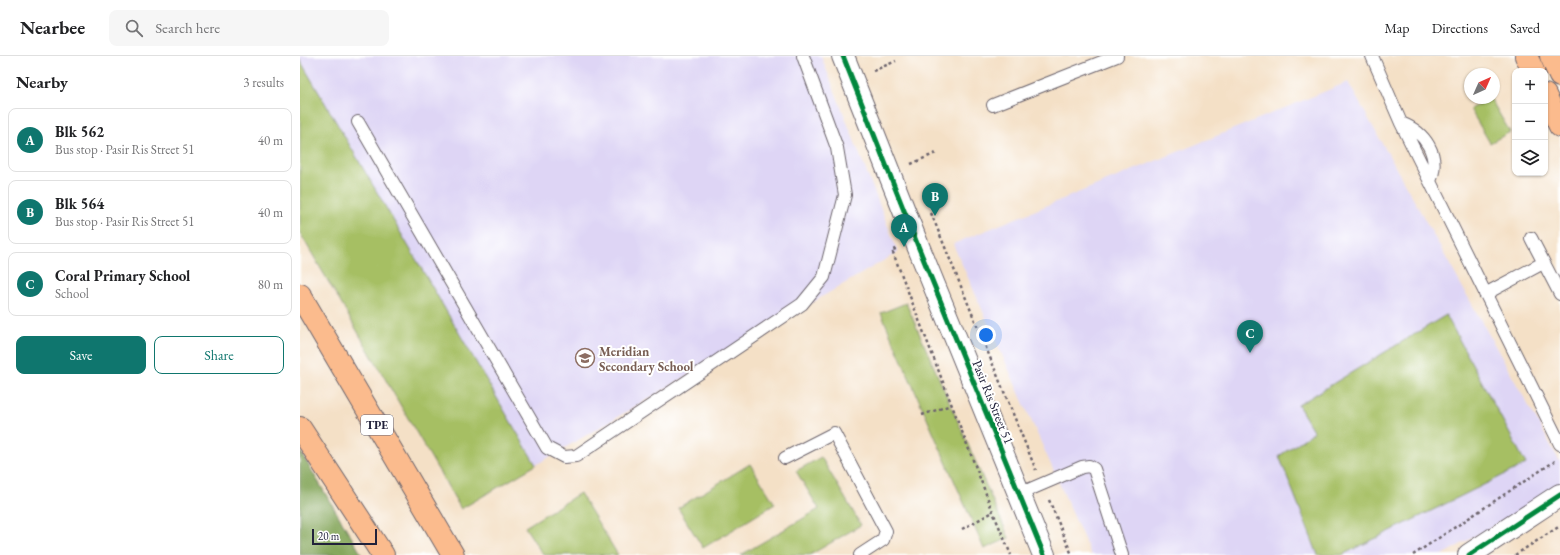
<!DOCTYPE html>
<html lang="en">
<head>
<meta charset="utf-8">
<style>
  body { margin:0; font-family:"EB Garamond",serif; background:#f6f6f6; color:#202124 }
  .controls { position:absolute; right:12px; top:12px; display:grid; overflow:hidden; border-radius:8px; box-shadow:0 1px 3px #0004 }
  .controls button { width:36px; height:36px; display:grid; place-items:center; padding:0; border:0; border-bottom:1px solid #e0e0e0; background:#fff; color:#202124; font:20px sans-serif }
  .compass { position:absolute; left:1164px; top:12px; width:36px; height:36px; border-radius:50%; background:#fff; box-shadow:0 1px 3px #0004; rotate:45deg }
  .scale { position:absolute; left:12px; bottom:10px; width:65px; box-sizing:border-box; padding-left:4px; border:2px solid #22223b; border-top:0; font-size:11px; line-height:14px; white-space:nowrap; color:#22223b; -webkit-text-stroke:3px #fff; paint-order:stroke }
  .you { position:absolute; left:686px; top:279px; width:14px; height:14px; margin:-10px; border:3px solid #fff; border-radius:50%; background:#1a73e8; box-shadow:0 0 0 6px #1a73e833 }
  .badge { display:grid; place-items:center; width:26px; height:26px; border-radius:50%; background:#0f766e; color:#fff; font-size:13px; font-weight:700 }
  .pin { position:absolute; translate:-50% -33px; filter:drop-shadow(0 1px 2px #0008) }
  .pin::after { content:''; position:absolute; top:21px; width:14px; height:12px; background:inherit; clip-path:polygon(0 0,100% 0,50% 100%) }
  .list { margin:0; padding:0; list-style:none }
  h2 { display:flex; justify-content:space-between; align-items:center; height:52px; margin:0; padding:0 16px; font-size:17px }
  h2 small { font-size:13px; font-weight:400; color:#757577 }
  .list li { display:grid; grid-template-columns:26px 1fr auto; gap:12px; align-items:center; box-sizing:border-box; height:64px; margin:0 8px 8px; padding:0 8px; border:1px solid #e0e0e0; border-radius:8px }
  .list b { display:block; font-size:15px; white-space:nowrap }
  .list p { margin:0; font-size:13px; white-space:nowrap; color:#757577 }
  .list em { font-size:13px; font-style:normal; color:#757577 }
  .actions { display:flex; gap:8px; padding:12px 16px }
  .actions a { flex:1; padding:9px 0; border:1px solid #0f766e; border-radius:8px; text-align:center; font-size:14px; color:#0f766e }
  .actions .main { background:#0f766e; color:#fff }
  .icon { flex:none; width:22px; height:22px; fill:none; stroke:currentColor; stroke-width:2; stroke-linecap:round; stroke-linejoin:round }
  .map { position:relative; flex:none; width:1260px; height:499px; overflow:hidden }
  header { display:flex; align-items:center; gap:24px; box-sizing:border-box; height:56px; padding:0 20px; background:#fff; border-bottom:1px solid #e0e0e0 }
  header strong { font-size:19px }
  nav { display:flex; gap:22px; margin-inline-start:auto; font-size:14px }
  .search { width:280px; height:36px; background:#f6f6f6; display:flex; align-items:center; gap:10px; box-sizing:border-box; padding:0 14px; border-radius:8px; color:#757577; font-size:15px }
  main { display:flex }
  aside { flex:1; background:#fff }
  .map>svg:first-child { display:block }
  .built { fill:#ded5f5 }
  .green { fill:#a6bf64; stroke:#647050 }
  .forest { fill:#84a65a; stroke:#53644a }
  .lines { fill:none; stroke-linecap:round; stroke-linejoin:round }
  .service-casing { stroke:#6c646c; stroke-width:14 }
  .minor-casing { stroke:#6c646c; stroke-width:24 }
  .primary-casing { stroke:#6c646c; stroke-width:24 }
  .motorway-casing { stroke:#6c646c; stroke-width:24 }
  .path { stroke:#6c646c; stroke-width:2.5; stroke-dasharray:3 3; stroke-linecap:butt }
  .service { stroke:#fff; stroke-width:12 }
  .minor { stroke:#fff; stroke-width:22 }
  .primary { stroke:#fbbb8d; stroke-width:22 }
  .motorway { stroke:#fbbb8d; stroke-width:22 }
  .cycleway-casing { stroke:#fff; stroke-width:8 }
  .cycleway { stroke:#00873e; stroke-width:5 }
  .labels { text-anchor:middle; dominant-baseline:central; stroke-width:4; stroke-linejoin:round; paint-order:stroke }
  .shield { fill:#fff; stroke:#646476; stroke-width:1 }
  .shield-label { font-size:12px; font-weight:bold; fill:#22223b }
  .education-label { font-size:13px; font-weight:bold; fill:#785e54; stroke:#fff; text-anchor:start }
  .street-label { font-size:13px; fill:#22223b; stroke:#fff }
</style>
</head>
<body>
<header>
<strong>Nearbee</strong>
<div class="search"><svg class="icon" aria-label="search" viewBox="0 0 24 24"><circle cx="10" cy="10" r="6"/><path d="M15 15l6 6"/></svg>Search here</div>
<nav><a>Map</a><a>Directions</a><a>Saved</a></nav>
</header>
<main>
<aside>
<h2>Nearby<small>3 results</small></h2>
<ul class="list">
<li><span class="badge">A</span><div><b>Blk 562</b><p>Bus stop · Pasir Ris Street 51</p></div><em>40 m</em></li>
<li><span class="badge">B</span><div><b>Blk 564</b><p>Bus stop · Pasir Ris Street 51</p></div><em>40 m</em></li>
<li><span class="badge">C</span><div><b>Coral Primary School</b><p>School</p></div><em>80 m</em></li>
</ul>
<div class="actions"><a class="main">Save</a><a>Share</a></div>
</aside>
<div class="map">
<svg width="1260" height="499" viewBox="0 0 1260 499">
  <rect width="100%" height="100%" fill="#fff"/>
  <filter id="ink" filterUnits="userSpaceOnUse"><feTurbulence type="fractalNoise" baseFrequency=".025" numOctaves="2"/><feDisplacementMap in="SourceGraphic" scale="8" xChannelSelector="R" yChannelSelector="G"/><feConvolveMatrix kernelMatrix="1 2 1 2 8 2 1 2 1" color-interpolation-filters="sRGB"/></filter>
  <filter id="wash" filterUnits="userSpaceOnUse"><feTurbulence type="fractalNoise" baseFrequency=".012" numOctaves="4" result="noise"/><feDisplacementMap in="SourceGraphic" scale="16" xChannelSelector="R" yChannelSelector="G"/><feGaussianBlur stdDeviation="0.9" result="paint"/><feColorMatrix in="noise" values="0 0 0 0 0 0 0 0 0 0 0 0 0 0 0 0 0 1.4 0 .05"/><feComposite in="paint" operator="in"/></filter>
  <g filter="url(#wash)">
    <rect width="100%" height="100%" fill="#f4e0c6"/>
    <path class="built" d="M0 0H521L598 196 222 417 0 51Z
      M1048 26 1260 406V432L1142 499H791L653 188Z"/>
    <path class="green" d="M0 4 236 409 161 453 0 177Z
      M1189 42H1190L1210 76 1190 87 1170 53Z
      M606 247 709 482 684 493 581 257Z
      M1146 259 1226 408 1042 499H1018L979 400 1014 376 998 349Z
      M521 401 561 469 510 499H441L519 453 496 415Z
      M450 408 475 448 403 492 378 452Z
      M280 437 318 499H243L225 471Z"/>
    <path class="forest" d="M0 395 62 499H0Z"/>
  </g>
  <g filter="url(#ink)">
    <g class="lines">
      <defs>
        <path id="service" d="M1072 0 1101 67 1260 388
          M693 49 817 0
          M58 66 247 392 264 401 276 400 502 248 524 221 545 139 537 92 503 0
          M1101 67C1125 76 1141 99 1130 125
          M1231 182 1260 238
          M1185 238 1243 207
          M485 402 534 377 586 475 583 484 560 499
          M719 438 782 411 789 410 794 413 822 499"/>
        <path id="minor" d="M543 0 616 185 744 499
          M1169 499 1260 439"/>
        <path id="primary" d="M1226 0 1233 15
          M1251 0 1260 20
          M1245 39 1260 70"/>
        <path id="motorway" d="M0 239 153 499
          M0 372 83 499"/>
      </defs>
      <use href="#service" class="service-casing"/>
      <use href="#minor" class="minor-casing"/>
      <use href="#primary" class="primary-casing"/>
      <use href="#motorway" class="motorway-casing"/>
      <path class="path" d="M573 15 596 5
        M611 108 636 97
        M631 157 736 414
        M596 193 592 194 693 456 711 499
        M622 359 651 349
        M749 444 772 499
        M662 473 693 456
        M1113 499 1255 405
        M1215 499 1260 470"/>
      <use href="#service" class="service"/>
      <use href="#minor" class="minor"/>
      <use href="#primary" class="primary"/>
      <use href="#motorway" class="motorway"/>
      <defs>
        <path id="cycleway" d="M543 0 616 185 744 499
          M1169 499 1260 439"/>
      </defs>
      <use href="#cycleway" class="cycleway-casing"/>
      <use href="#cycleway" class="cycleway"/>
    </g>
  </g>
  <defs>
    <symbol id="school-ring" viewBox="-11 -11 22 22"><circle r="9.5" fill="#fff" stroke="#8d6e63" stroke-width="1.5"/><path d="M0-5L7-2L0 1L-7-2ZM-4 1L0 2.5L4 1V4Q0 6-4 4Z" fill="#8d6e63"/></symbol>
  </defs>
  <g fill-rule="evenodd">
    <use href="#school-ring" x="274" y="291" width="22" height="22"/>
  </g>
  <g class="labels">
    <rect class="shield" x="61" y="359" width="32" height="20" rx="3"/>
    <g class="shield-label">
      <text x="77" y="369">TPE</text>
    </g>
    <g class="education-label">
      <text x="299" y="295">Meridian<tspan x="299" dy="15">Secondary School</tspan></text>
    </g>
    <g class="street-label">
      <text transform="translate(693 346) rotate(68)">Pasir Ris Street 51</text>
    </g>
  </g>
</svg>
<div class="controls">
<button>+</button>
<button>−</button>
<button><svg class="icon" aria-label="layers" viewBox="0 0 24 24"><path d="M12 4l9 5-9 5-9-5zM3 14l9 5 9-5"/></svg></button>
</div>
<svg class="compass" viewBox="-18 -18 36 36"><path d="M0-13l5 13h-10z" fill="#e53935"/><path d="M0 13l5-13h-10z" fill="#757577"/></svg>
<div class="scale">20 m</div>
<div class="you"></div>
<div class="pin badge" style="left:604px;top:191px">A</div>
<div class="pin badge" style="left:635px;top:160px">B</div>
<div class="pin badge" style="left:950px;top:297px">C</div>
</div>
</main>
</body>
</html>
